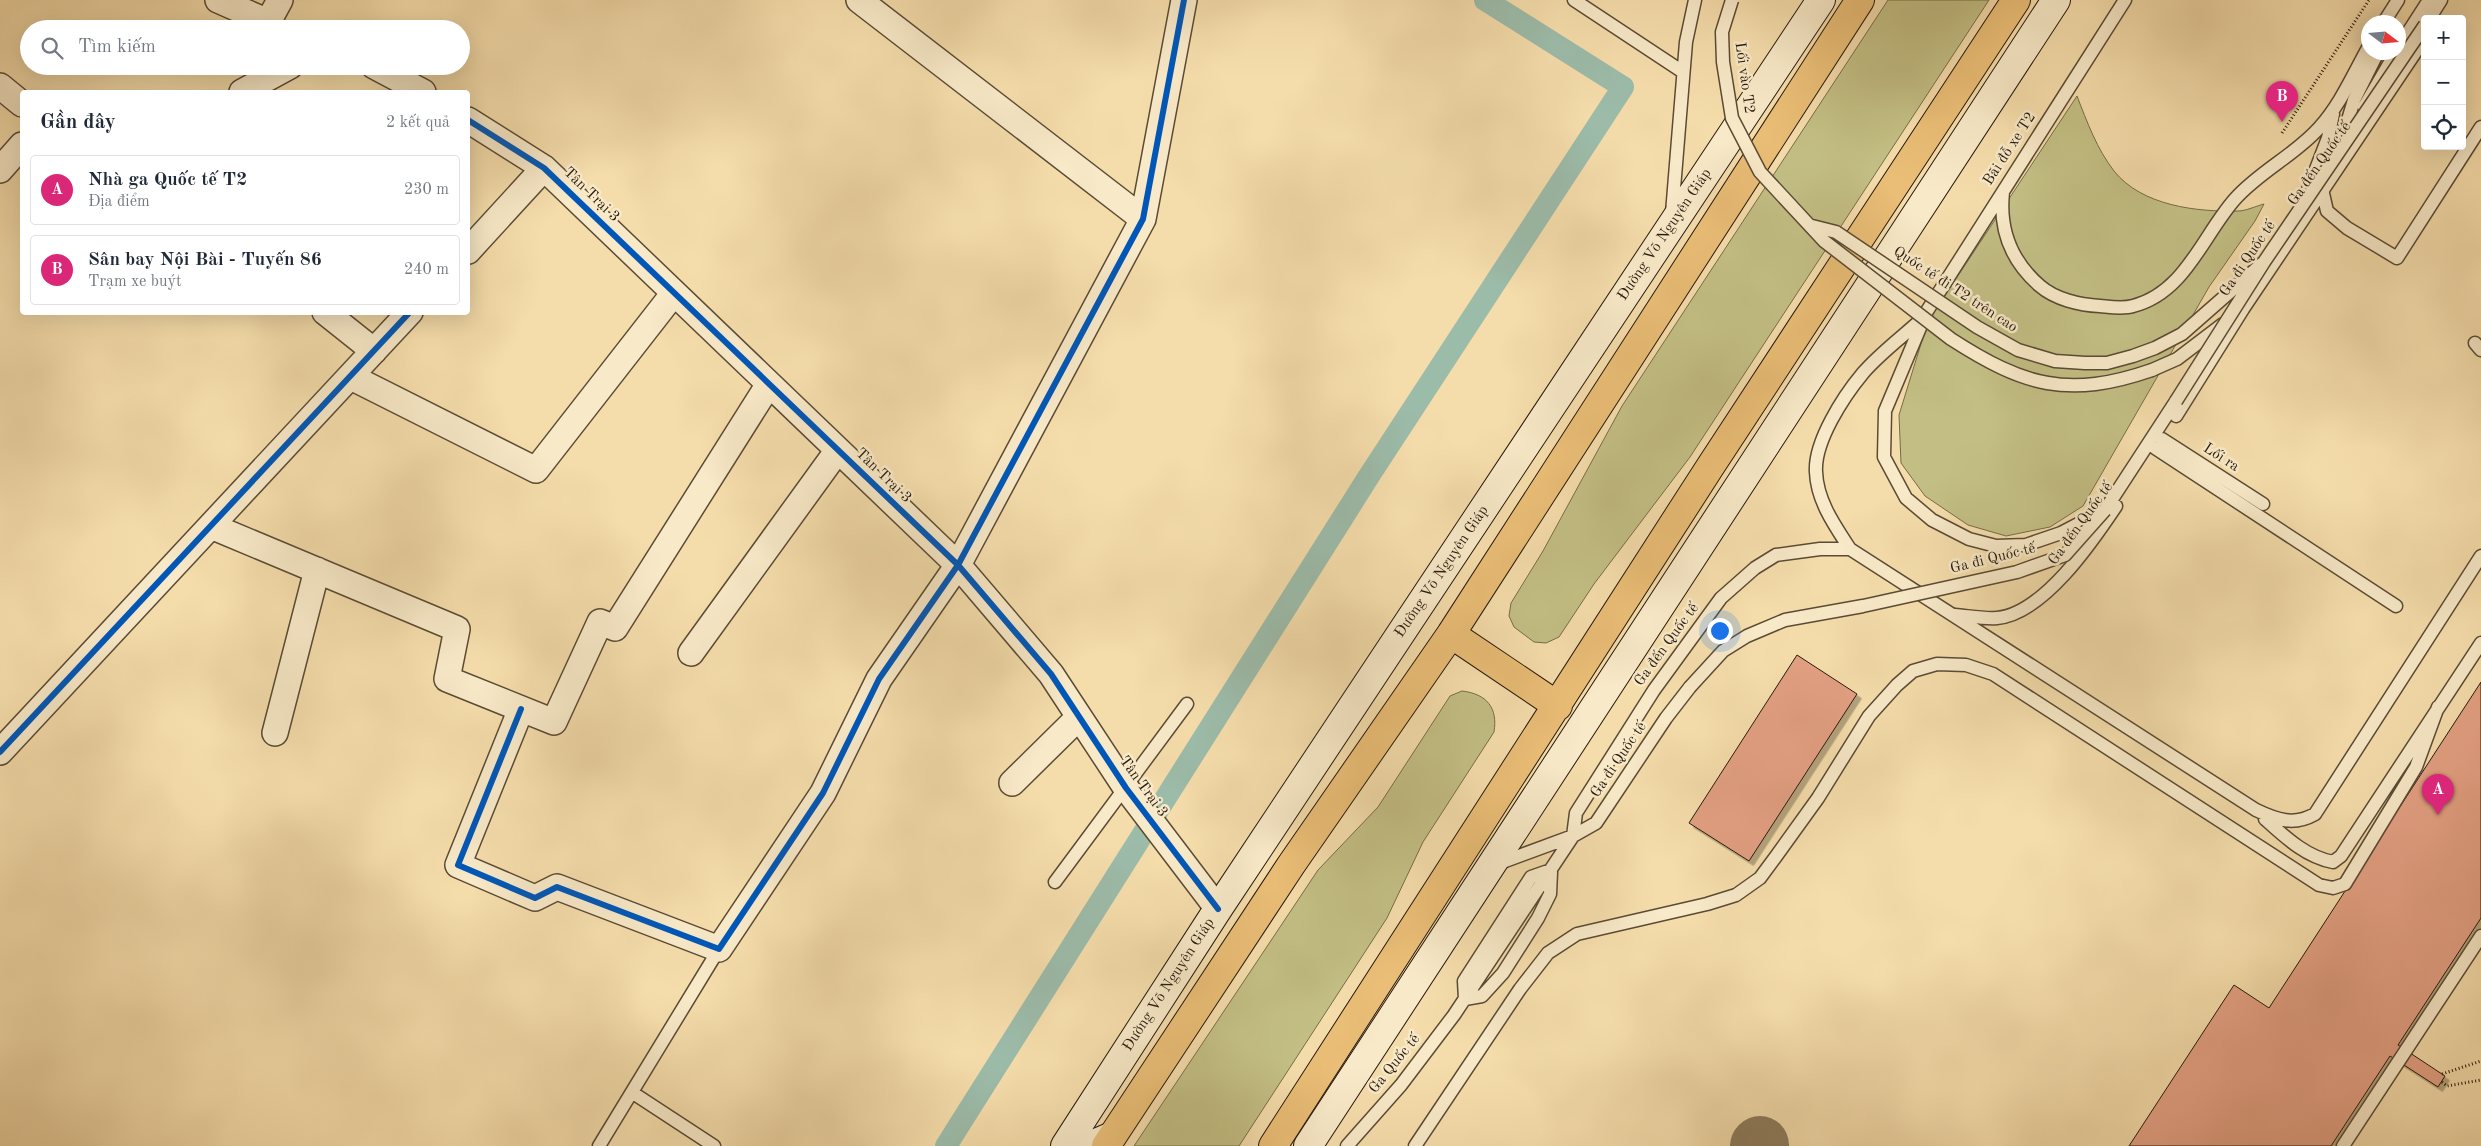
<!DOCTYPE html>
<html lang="vi">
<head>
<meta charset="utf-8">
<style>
  body { margin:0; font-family:"Old Standard TT",serif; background:#f2f2f3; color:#1f2937 }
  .controls { position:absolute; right:15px; top:15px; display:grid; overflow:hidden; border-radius:5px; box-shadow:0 5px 20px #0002 }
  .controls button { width:45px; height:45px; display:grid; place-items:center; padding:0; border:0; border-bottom:1px solid #e0e1e3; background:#fff; color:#1f2937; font:25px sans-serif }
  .compass { position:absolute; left:2361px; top:15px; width:45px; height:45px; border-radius:50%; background:#fff; box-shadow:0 5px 20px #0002; rotate:106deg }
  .you { position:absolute; left:1719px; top:630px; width:18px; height:18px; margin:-12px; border:4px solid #fff; border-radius:50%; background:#1a73e8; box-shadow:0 0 0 8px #1a73e833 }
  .badge { display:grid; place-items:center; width:32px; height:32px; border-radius:50%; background:#db2777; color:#fff; font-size:16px; font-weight:700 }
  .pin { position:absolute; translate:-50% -41px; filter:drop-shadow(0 1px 2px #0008) }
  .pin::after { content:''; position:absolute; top:26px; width:18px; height:15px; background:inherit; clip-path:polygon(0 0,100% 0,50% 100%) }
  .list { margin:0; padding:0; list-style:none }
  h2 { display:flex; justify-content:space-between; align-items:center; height:65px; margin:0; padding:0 20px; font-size:21px }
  h2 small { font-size:16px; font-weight:400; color:#747a83 }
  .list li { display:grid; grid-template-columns:32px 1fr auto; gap:15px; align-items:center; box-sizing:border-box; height:70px; margin:0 10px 10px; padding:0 10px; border:1px solid #e0e1e3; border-radius:5px }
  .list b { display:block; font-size:19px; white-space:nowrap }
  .list p { margin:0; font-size:16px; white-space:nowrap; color:#747a83 }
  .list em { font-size:16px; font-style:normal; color:#747a83 }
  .icon { flex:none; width:28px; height:28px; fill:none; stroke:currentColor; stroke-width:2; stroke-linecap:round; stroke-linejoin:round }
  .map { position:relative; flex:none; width:2481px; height:1146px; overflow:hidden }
  .search { position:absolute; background:#fff; box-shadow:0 5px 20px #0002; left:20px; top:20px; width:450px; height:55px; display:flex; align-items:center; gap:12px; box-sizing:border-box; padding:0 18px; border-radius:28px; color:#747a83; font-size:19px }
  .panel { position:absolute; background:#fff; box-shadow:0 5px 20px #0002; left:20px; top:90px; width:450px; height:225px; border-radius:5px }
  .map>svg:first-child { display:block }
  .green { fill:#c3bf84; stroke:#756c49 }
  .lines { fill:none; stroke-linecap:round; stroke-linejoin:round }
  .canal { stroke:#9cbcaa; stroke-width:22 }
  .taxiway { stroke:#8e7c5c; stroke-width:58 }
  .building { fill:#e3a083; stroke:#271a0e; filter:url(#shadow) }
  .service-casing { stroke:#5a4b35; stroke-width:15 }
  .minor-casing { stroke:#5a4b35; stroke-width:28 }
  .secondary-casing { stroke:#271a0e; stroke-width:30 }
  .trunk-casing { stroke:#271a0e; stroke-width:30 }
  .path { stroke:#271a0e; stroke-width:3; stroke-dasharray:1 2.5; stroke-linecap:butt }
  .service { stroke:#f8e9c8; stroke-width:12 }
  .minor { stroke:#f8e9c8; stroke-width:25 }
  .secondary { stroke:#f8e9c8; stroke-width:28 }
  .trunk { stroke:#eabe76; stroke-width:28 }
  .service-bridge-casing { stroke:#5a4b35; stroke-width:15; stroke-linecap:butt }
  .service-bridge { stroke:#f8e9c8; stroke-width:12 }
  .cycleway-casing { stroke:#f8e9c8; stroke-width:9 }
  .cycleway { stroke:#0057b8; stroke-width:6 }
  .labels { text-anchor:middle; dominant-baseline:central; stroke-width:5; stroke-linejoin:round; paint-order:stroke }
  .street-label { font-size:15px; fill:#271a0e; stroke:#f8e9c8 }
</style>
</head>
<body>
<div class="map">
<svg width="2481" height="1146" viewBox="0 0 2481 1146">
  <defs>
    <filter id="shadow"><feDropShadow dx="4.5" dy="4.5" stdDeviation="0" flood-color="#0004"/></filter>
  </defs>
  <rect width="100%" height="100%" fill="#f5ddab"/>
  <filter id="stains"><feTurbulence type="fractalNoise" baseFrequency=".004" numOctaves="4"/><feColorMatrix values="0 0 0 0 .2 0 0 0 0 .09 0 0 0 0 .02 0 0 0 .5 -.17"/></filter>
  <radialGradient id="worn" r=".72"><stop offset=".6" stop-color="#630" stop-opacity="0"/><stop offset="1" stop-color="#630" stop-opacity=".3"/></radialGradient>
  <path class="green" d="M1888 0H1989L1690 457 1594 584 1559 637 1546 643 1534 642 1514 627 1509 616 1511 603 1543 551 1622 406Z
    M2077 96C2087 122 2097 149 2114 171 2142 206 2197 212 2238 211 2246 211 2256 206 2264 204L2255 221 2209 287 2083 506 2050 527 2006 536 1968 525 1925 496 1901 463 1899 415 1928 321Z
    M1462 691C1487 694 1498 708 1494 732L1423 842 1387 918 1239 1146H1134L1318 870 1378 807 1450 696Z"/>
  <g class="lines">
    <path class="canal" d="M946 1146 1369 476 1623 87 1485 0"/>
    <path class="taxiway" d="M1759 1146 1760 1145"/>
  </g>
  <path class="building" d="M1797 655 1857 694 1749 861 1689 823Z
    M2481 682V918L2398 1045 2445 1076 2438 1087 2390 1056 2331 1146H2129L2234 985 2269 1008Z"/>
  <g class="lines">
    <defs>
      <path id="service" d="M1574 0 1683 72
        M2125 0 1927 311 1885 411 1884 457 1906 498 1932 520 1969 539 1996 546 2026 545 2061 533 2105 510 2176 401
        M2429 19 2441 0
        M2384 22 2398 0
        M2398 48 2429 0
        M2364 107 2396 52
        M2339 150 2354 100 2378 52
        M2322 189 2327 211 2347 228 2397 258 2481 127
        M2003 192C1999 229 2011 261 2040 286 2055 299 2079 305 2100 306 2111 307 2123 309 2133 306 2185 293 2203 235 2235 199 2260 171 2295 155 2319 128 2340 105 2353 75 2368 48
        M2306 195 2328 138 2333 114
        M1672 213 1686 42 1695 0
        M1925 316C1905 335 1881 352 1863 373 1843 397 1814 442 1816 472 1817 501 1835 526 1850 549L2256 810C2277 820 2294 826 2315 814L2481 556
        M2475 343 2481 350
        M2152 370 2177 359 2223 324
        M2176 416 2243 309 2425 38
        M2162 439 2263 504
        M2155 448 2396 606
        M1955 615C1968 616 1984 619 1997 618 2043 614 2092 542 2116 506
        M2265 819C2285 837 2306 857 2333 862L2341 856 2481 643
        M1497 864 1573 836 1596 823 1666 718 1690 687
        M1055 882 1187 704
        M1465 999 1482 996 1503 973 1538 918 1550 894 1551 872
        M1465 999 1464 981 1531 877 1551 870
        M633 1093 714 1146
        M599 1146 719 949
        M1347 1146 1401 1085 1454 1015 1573 836 1576 813 1654 690 1721 598 1755 568 1776 555 1820 549H1850
        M1415 1146 1520 989 1548 953 1577 934 1707 904 1736 895 1760 878 1777 855 1818 798 1869 716 1897 685 1913 671 1937 664 1966 665 1993 674 2319 885 2333 888 2345 884 2416 767 2438 707
        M2343 1146 2481 936"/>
      <path id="minor" d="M218 0 268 22
        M859 0 1143 219
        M271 29 268 22 280 0
        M374 66 423 92
        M0 86 22 104
        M242 92 290 66
        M468 120 544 168 958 565 1051 674 1126 788 1218 909
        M0 170 22 145
        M468 251 544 168
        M325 312 374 351
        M351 377 536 470 674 293
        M211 526 457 629 447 679 554 722 600 622 615 628 769 384
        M691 653 838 450
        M521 709 458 865 535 898 557 887 719 949 823 793 879 679 958 565 1143 219 1184 0
        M275 733 317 570
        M0 752 410 312
        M1012 783 1079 717"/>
      <path id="secondary" d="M1065 1146 1218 909 1821 0
        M1089 1146 1112 1136
        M1308 1146 2056 0"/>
      <path id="trunk" d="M1451 634 1558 706
        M1106 1146 1291 865 1451 634 1860 0
        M1273 1146 1710 467 2016 0"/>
    </defs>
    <use href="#service" class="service-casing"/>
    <use href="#minor" class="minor-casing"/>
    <use href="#secondary" class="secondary-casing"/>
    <use href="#trunk" class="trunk-casing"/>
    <path class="path" d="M2282 133 2369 0
      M2442 1074 2481 1061
      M2442 1082 2447 1086 2481 1080"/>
    <use href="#service" class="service"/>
    <use href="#minor" class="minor"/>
    <use href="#secondary" class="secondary"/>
    <use href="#trunk" class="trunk"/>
    <defs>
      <path id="service-bridge" d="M1732 0 1722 32 1723 62 1732 118 1760 172 1824 241 1951 339C2024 386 2068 399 2152 370
        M1812 226 1836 232 1977 327 2018 350 2055 361 2085 363H2107L2133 356 2155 348 2182 334 2264 262
        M2176 401 2264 262 2425 25
        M1690 687 1723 651 1747 636 1785 620 1863 606 2017 572 2065 555 2105 510"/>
    </defs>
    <use href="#service-bridge" class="service-bridge-casing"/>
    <use href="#service-bridge" class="service-bridge"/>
    <defs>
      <path id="cycleway" d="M468 120 544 168 958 565 1051 674 1126 788 1218 909
        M521 709 458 865 535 898 557 887 719 949 823 793 879 679 958 565 1143 219 1184 0
        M0 752 410 312"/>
    </defs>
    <use href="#cycleway" class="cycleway-casing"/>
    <use href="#cycleway" class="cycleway"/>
  </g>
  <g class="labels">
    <g class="street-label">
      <text transform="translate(1744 78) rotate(82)">Lối vào T2</text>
      <text transform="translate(2010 149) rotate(-57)">Bãi đỗ xe T2</text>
      <text transform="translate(2320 164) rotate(-55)">Ga đến Quốc tế</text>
      <text transform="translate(591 195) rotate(44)">Tân Trại 3</text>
      <text transform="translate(1665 235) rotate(-56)">Đường Võ Nguyên Giáp</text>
      <text transform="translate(2248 259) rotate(-56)">Ga đi Quốc tế</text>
      <text transform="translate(1955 290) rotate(33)">Quốc tế đi T2 trên cao</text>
      <text transform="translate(2221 458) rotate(33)">Lối ra</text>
      <text transform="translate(883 476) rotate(44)">Tân Trại 3</text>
      <text transform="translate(2081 524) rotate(-54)">Ga đến Quốc tế</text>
      <text transform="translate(1993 559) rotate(-14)">Ga đi Quốc tế</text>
      <text transform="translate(1442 572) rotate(-56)">Đường Võ Nguyên Giáp</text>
      <text transform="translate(1667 645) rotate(-54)">Ga đến Quốc tế</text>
      <text transform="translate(1619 760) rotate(-56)">Ga đi Quốc tế</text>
      <text transform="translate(1143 787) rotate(54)">Tân Trại 3</text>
      <text transform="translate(1169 985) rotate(-57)">Đường Võ Nguyên Giáp</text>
      <text transform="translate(1395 1064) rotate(-51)">Ga Quốc tế</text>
    </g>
  </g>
  <rect width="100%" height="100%" filter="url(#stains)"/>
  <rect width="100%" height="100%" fill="url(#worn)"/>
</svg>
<div class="controls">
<button>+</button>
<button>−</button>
<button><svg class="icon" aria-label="locate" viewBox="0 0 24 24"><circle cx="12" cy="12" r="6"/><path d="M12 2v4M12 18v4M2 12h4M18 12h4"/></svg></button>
</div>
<svg class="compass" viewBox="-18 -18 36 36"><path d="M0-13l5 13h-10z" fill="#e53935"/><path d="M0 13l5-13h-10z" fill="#747a83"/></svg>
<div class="you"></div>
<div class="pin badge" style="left:2438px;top:815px">A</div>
<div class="pin badge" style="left:2282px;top:122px">B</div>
<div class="search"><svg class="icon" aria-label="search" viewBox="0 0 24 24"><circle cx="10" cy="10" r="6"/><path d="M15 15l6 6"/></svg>Tìm kiếm</div>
<section class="panel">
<h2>Gần đây<small>2 kết quả</small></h2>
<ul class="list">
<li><span class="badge">A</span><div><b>Nhà ga Quốc tế T2</b><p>Địa điểm</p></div><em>230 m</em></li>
<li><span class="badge">B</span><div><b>Sân bay Nội Bài - Tuyến 86</b><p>Trạm xe buýt</p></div><em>240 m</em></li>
</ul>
</section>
</div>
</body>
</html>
